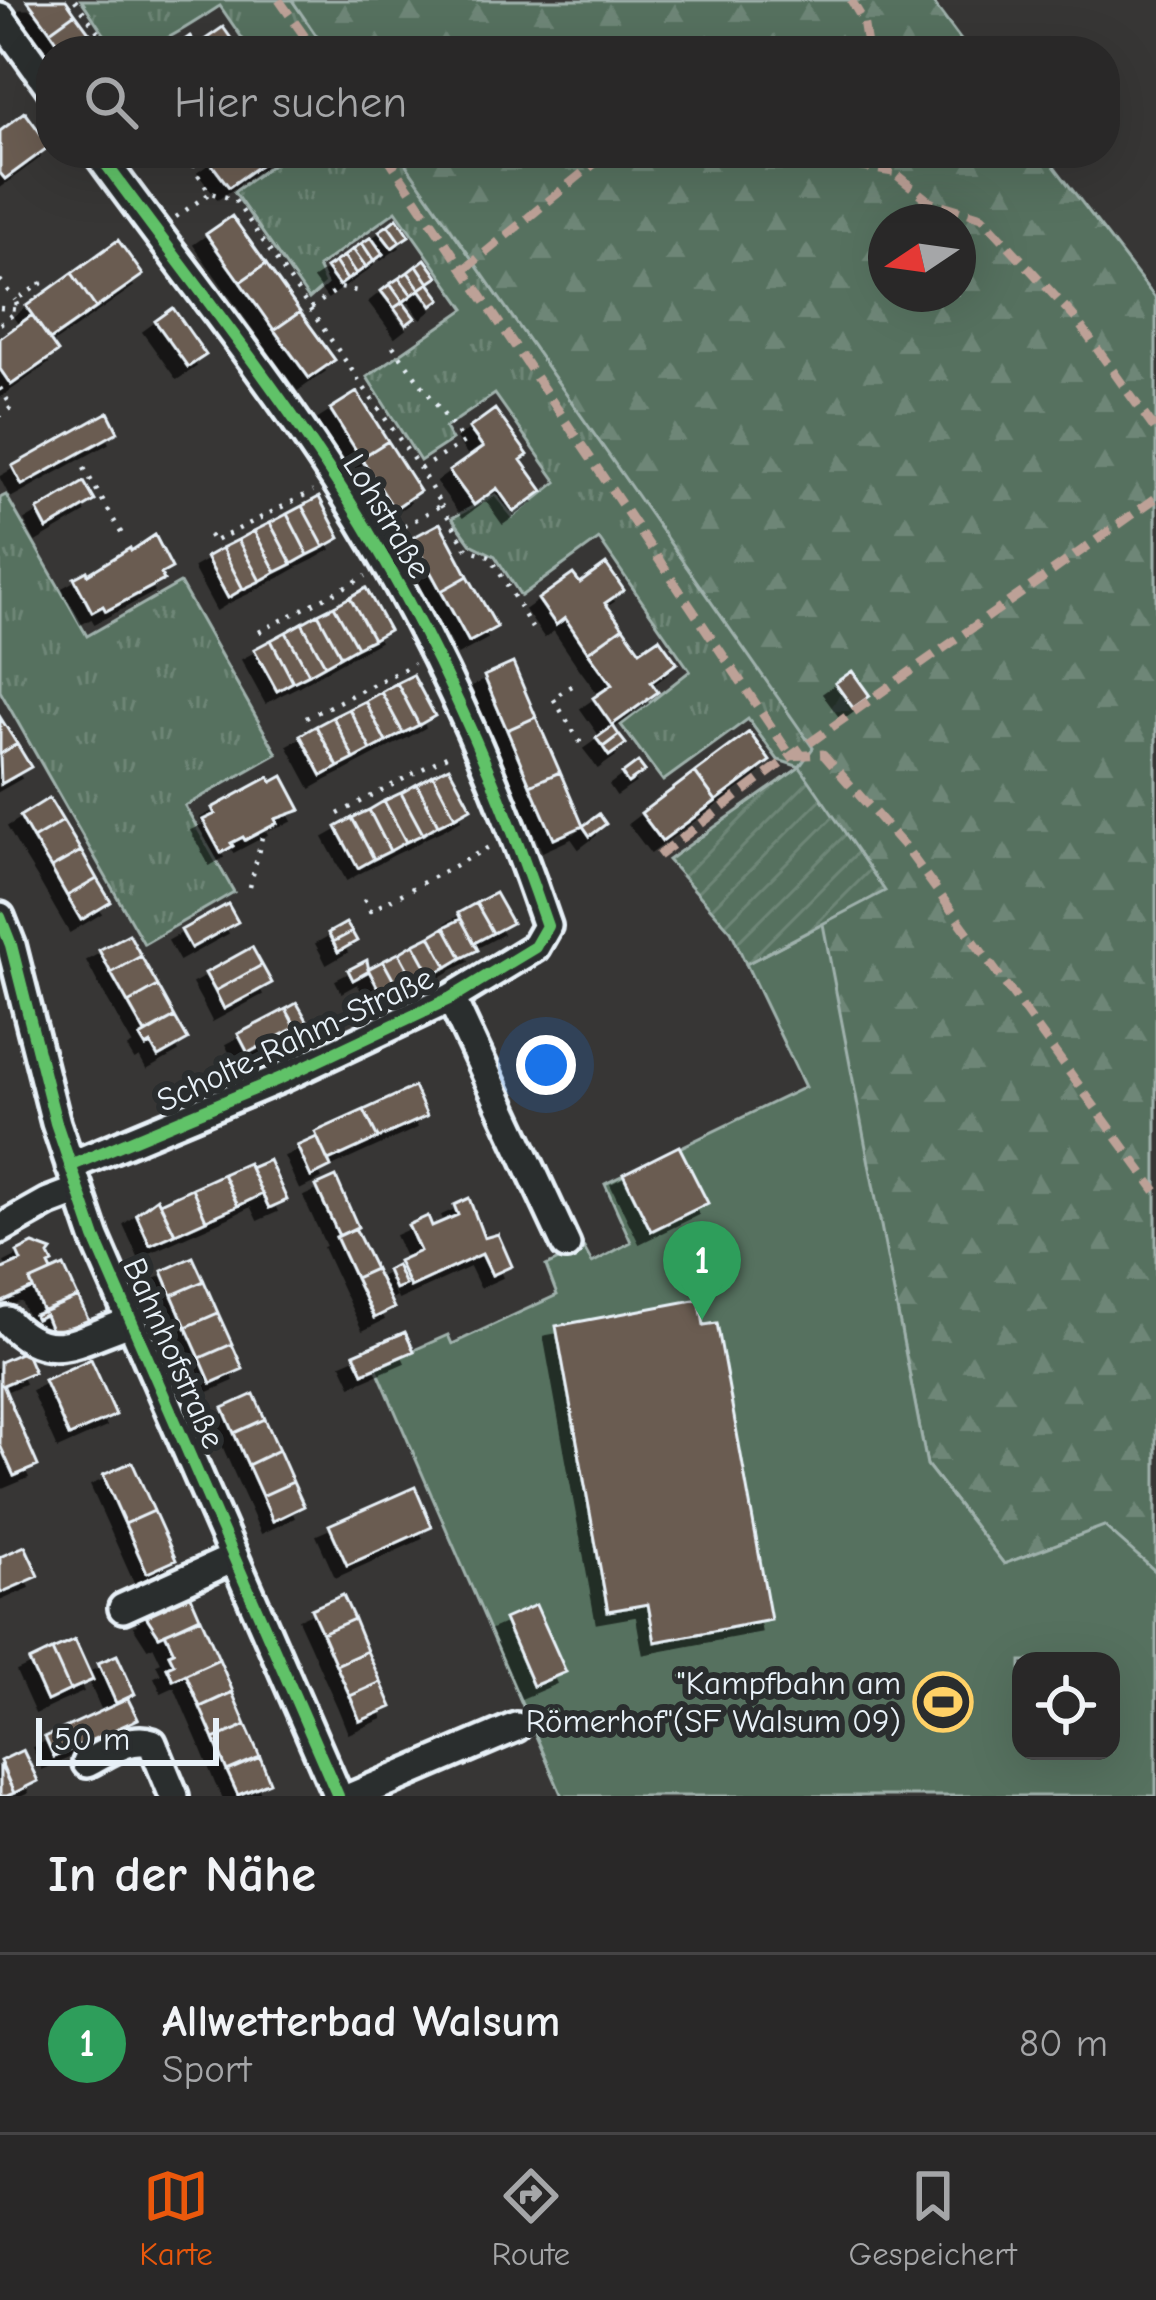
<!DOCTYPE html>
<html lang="de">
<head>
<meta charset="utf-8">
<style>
  body { margin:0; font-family:"Comic Neue",sans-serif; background:#353434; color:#f1f3f6 }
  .controls { position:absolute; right:36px; bottom:36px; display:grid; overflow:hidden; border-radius:24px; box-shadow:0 12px 48px #0002 }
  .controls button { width:108px; height:108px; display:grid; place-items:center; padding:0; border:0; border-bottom:3px solid #454445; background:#292828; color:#f1f3f6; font:60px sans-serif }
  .compass { position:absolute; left:868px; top:204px; width:108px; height:108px; border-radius:50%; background:#292828; box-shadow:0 12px 48px #0002; rotate:257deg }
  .scale { position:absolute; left:36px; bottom:30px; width:183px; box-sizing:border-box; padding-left:12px; border:6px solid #e8f1f8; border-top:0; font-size:33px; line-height:42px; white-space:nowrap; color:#e8f1f8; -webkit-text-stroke:9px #2a2d2e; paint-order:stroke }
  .you { position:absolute; left:546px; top:1065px; width:42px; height:42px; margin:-30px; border:9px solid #fff; border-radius:50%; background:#1a73e8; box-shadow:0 0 0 18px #1a73e833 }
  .badge { display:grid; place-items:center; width:78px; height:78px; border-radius:50%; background:#ea580c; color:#fff; font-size:39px; font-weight:700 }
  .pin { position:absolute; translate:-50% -99px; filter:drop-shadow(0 3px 6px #0008) }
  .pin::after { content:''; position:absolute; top:63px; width:42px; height:36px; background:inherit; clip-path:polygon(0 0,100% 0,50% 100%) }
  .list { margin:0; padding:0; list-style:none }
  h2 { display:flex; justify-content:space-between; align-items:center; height:156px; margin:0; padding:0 48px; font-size:51px }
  h2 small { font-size:39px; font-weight:400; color:#a5a6a8 }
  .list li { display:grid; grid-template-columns:78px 1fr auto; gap:36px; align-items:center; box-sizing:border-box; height:180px; padding:0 48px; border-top:3px solid #454445 }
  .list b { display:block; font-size:45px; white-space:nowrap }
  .list p { margin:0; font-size:39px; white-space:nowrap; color:#a5a6a8 }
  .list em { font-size:39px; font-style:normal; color:#a5a6a8 }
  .icon { flex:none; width:66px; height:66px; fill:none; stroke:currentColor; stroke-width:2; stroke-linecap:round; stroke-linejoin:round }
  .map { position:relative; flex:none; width:1156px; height:1796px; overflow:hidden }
  .search { position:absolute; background:#292828; box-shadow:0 12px 48px #0002; left:36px; right:36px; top:36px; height:132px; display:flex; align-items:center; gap:30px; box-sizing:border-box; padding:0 42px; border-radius:48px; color:#a5a6a8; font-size:45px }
  .sheet { height:336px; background:#292828 }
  nav { display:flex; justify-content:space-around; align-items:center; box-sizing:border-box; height:168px; border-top:3px solid #454445; background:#292828; font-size:33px; color:#a5a6a8 }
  nav a { display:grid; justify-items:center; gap:6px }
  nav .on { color:#ea580c }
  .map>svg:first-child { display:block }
  .grass { fill:url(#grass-tufts); stroke:#9fb1ac; stroke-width:3 }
  .forest { fill:url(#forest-firs); stroke:#9fb1ac; stroke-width:3; fill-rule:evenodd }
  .park { fill:#56715f; stroke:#9fb1ac; stroke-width:3; fill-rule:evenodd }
  .garden { fill:url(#garden-furrows); stroke:#9fb1ac; stroke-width:3 }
  .building { fill:#6a5b51; stroke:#e8f1f8; stroke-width:3; filter:url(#shadow) }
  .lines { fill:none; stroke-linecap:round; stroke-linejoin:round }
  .minor-casing { stroke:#e8f1f8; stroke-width:36 }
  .path { stroke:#e8f1f8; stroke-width:4.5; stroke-dasharray:3 9; stroke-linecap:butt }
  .minor { stroke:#2a2d2e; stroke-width:27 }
  .quiet { stroke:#bda197; stroke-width:9; stroke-dasharray:18 9; stroke-linecap:butt }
  .cycleway-casing { stroke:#2a2d2e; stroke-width:20 }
  .cycleway { stroke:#61c268; stroke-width:12 }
  .labels { text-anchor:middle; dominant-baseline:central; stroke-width:12; stroke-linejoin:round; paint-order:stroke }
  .street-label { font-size:33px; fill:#e8f1f8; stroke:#2a2d2e }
  .poi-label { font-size:33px; fill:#e8f1f8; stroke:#2a2d2e; text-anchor:end }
</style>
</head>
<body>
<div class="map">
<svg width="1156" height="1796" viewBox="0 0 1156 1796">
  <defs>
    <pattern id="grass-tufts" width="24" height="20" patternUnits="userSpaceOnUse" patternTransform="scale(3)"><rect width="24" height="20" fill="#56715f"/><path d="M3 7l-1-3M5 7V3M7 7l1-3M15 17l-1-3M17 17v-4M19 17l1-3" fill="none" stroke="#6e8677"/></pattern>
    <pattern id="forest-firs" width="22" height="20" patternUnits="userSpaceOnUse" patternTransform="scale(3)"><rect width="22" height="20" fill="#56715f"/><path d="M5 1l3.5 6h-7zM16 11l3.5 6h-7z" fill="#6e8677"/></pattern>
    <pattern id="garden-furrows" width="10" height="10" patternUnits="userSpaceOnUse" patternTransform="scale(3)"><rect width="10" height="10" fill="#56715f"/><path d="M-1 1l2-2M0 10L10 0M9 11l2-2" fill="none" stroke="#6e8677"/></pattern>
    <filter id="shadow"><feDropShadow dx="-11" dy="11" stdDeviation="0" flood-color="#0009"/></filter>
  </defs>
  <rect width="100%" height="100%" fill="#373635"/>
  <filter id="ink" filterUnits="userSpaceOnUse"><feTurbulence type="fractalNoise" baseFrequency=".00833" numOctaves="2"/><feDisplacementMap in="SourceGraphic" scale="24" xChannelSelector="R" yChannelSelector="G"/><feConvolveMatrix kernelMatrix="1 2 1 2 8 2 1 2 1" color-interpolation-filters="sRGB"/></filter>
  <g filter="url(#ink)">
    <path class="grass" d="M81 0H292L327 51H251L220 6C198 19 138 64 116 47 103 37 92 14 81 0Z
      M288 153H398L814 748 800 767 778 760 748 719 663 781 621 725 690 671 599 539 521 596 495 556 471 544 452 518 495 495 513 517 557 482 495 394 445 428 452 440 420 461 367 377 465 309 396 211 318 267 326 284 309 299 234 192Z
      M6 495 87 636 180 583 277 754 185 806 234 892 144 944 0 691V498Z"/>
    <path class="forest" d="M292 0H931L969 51H327Z
      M398 153H1044L1156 299V1572L1104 1527 1004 1564 927 1465 793 776 813 748ZM886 222H958V294H886Z"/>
    <path class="park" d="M823 924 927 1465 1004 1564 1104 1526 1156 1572V1796H562L376 1367 448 1335 452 1344 557 1295 546 1266 584 1248 592 1263 631 1242 605 1184 805 1087 746 964ZM1021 1661H1111V1751H1021Z"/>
    <path class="garden" d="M800 767 885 891 746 964 731 931 668 860Z"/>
    <path class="building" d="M27 0H66L75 13 50 31Z
      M75 13 103 51H64L50 31Z
      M223 27 240 51H169L190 36 197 45Z
      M25 112 50 146 5 179 0 173V131Z
      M223 153H273L274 155 229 187 210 162Z
      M232 216 266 264 240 282 206 234Z
      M397 218 409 236 400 242 388 225Z
      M388 225 400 242 392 248 379 231Z
      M371 237 383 254 374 261 362 243Z
      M118 240 143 275 96 308 72 273Z
      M362 243 374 261 366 267 353 249Z
      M353 249 366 267 356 274 344 256Z
      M344 256 356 274 347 280 335 262Z
      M425 259 438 277 429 283 417 265Z
      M335 262 347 280 339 286 326 268Z
      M266 264 300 312 274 330 240 282Z
      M417 265 429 283 420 289 408 272Z
      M408 272 420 289 412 295 399 278Z
      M72 273 96 308 50 340 26 306Z
      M399 278 412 295 403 302 390 284Z
      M429 283 441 299 432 306 420 289Z
      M390 284 403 302 394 308 381 291Z
      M403 302 415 318 406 325 394 308Z
      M173 308 206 355 188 367 155 321Z
      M300 312 335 360 309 378 274 330Z
      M32 315 58 352 11 385 0 369V338Z
      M357 392 388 441 361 458 330 409Z
      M495 409 528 455 521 460 543 491 514 512 497 488 474 505 449 471 483 447 469 428Z
      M108 412 118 432 22 485 12 466Z
      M388 441 420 491 394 509 361 458Z
      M84 482 95 501 47 529 37 510Z
      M319 497 340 538 324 547 302 506Z
      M302 506 324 547 308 555 287 514Z
      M287 514 308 555 292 564 270 523Z
      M270 523 292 564 276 572 254 531Z
      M440 523 468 576 441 591 412 538Z
      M254 531 276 572 260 581 238 540Z
      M155 535 172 568 161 574 164 580 106 611 103 606 92 612 74 578 87 571 88 574 130 548 131 551Z
      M238 540 260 581 243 589 222 548Z
      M222 548 243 589 228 598 206 557Z
      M606 564 624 590 605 603 623 627 588 652 565 618 556 625 538 599 573 574 580 583Z
      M468 576 497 627 469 642 441 591Z
      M366 588 389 630 373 639 350 597Z
      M350 597 373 639 357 647 334 606Z
      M334 606 357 647 341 656 318 614Z
      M318 614 341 656 325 665 302 623Z
      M302 623 325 665 309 674 286 632Z
      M623 627 640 651 659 638 677 663 651 682 658 692 612 725 593 698 612 685 588 652Z
      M286 632 309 674 293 682 271 640Z
      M271 640 293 682 277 691 254 649Z
      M513 663 536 717 507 730 484 676Z
      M852 671 870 696 853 708 835 683Z
      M413 675 435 716 419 725 397 683Z
      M397 683 419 725 403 733 381 692Z
      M381 692 403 733 386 742 365 701Z
      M365 701 386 742 371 750 349 709Z
      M349 709 371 750 354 759 333 717Z
      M0 717 17 744 0 754Z
      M333 717 354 759 338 767 316 726Z
      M536 717 560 772 530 785 507 730Z
      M316 726 338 767 322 776 300 735Z
      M613 726 619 735 603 747 596 738Z
      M749 732 770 761 716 801 695 772Z
      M619 735 626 744 609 756 603 747Z
      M17 744 31 767 1 784 0 754Z
      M638 762 645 771 628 783 622 774Z
      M449 767 471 808 455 817 433 775Z
      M560 772 583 826 554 839 530 785Z
      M695 772 716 801 662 841 641 813Z
      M433 775 455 817 438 825 417 784Z
      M283 776 301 810 275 819 277 823 245 840 243 837 231 843 233 846 221 853 203 820 215 814 212 808 269 777 272 782Z
      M417 784 438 825 423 834 401 793Z
      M401 793 423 834 406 842 384 801Z
      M49 798 63 821 33 839 20 816Z
      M384 801 406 842 390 851 369 810Z
      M369 810 390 851 374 859 352 818Z
      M599 814 606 824 590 836 583 826Z
      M352 818 374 859 358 868 336 827Z
      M63 821 81 851 51 868 33 839Z
      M81 851 97 879 67 896 51 868Z
      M97 879 111 902 81 920 67 896Z
      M495 893 512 923 493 933 476 903Z
      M476 903 493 933 474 943 458 913Z
      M228 904 238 922 191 948 181 930Z
      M461 919 478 950 462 958 445 927Z
      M346 923 352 932 333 942 328 933Z
      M445 927 462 958 447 967 430 936Z
      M352 932 357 941 338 952 333 942Z
      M129 934 141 956 111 973 99 950Z
      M430 936 447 967 431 975 414 944Z
      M414 944 431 975 416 984 399 953Z
      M252 947 262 965 215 991 205 973Z
      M399 953 416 984 400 992 383 961Z
      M141 956 158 986 128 1003 111 973Z
      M367 960 369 971 353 980 348 970Z
      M383 961 400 992 385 1001 368 969Z
      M262 965 272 983 224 1009 215 991Z
      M158 986 175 1017 145 1033 128 1003Z
      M297 1003 308 1022 296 1029 286 1009Z
      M286 1009 296 1027 248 1053 238 1034Z
      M175 1017 188 1040 158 1057 151 1044 146 1047 140 1037Z
      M414 1087 427 1116 378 1138 364 1110Z
      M364 1110 378 1138 328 1161 315 1132Z
      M317 1137 331 1167 311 1177 297 1146Z
      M679 1146 708 1203 651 1231 623 1174Z
      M269 1160 287 1200 269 1208 250 1168Z
      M248 1163 262 1194 238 1206 223 1174Z
      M223 1174 238 1206 206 1220 192 1188Z
      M336 1177 358 1227 339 1236 316 1186Z
      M192 1188 206 1220 175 1234 160 1203Z
      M157 1198 175 1234 150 1245 136 1214Z
      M469 1198 484 1238 498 1234 512 1266 492 1275 482 1254 410 1287 398 1261 420 1251 408 1225 428 1216 432 1226 458 1215 454 1205Z
      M355 1228 375 1269 355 1278 336 1237Z
      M33 1244 52 1251 49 1255 53 1263 49 1265 52 1271 30 1281 33 1288 0 1303V1270L21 1261 17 1252Z
      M193 1257 204 1281 172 1295 162 1271Z
      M396 1265 405 1285 395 1289 387 1270Z
      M64 1266 78 1297 43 1312 30 1281Z
      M375 1269 394 1308 374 1318 355 1278Z
      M204 1281 218 1313 186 1327 172 1295Z
      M78 1297 91 1326 56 1342 45 1315 36 1319 34 1315Z
      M699 1299 704 1325 717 1323 771 1620 655 1642 648 1604 608 1611 556 1326Z
      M218 1313 232 1344 200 1358 186 1327Z
      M405 1332 414 1351 363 1373 354 1354Z
      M232 1344 243 1369 211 1383 200 1358Z
      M25 1351 34 1372 3 1385 38 1466 14 1476 0 1445V1362Z
      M91 1359 116 1415 69 1436 44 1380Z
      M254 1394 265 1419 234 1433 223 1408Z
      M265 1419 279 1450 248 1465 234 1433Z
      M279 1450 293 1482 262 1496 248 1465Z
      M132 1462 154 1511 125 1524 103 1475Z
      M293 1482 304 1506 273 1521 262 1496Z
      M415 1487 432 1527 347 1565 329 1525Z
      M154 1511 176 1560 147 1573 125 1524Z
      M25 1546 39 1576 0 1593V1557Z
      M187 1587 200 1617 159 1636 146 1616 150 1615 146 1605Z
      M343 1595 354 1619 322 1633 311 1609Z
      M536 1605 566 1672 533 1686 504 1619Z
      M201 1618 219 1659 173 1680 167 1667 174 1664 169 1654 174 1652 165 1633Z
      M354 1619 367 1651 336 1665 322 1633Z
      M75 1640 93 1680 70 1690 52 1650Z
      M52 1650 70 1690 47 1701 29 1661Z
      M367 1651 381 1682 350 1696 336 1665Z
      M117 1655 135 1694 116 1703 98 1663Z
      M219 1659 233 1692 200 1707 186 1674Z
      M381 1682 392 1707 360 1721 350 1696Z
      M232 1692 246 1725 214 1739 200 1707Z
      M128 1699 138 1719 54 1757 45 1737Z
      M246 1725 260 1757 227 1771 214 1739Z
      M23 1750 38 1781 14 1793 0 1761Z
      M260 1757 270 1782 238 1795 227 1771Z
      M0 1764 14 1793 7 1796H0Z"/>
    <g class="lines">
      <defs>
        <path id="minor" d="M0 17 51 88
          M0 917 11 945 56 1123 95 1238 338 1796
          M451 998 566 1245
          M70 1166 281 1078 451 998 535 947 547 926C494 770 426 618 335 479 262 367 177 262 98 153
          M0 1229 48 1202 77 1191
          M7 1321C50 1367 80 1338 131 1322
          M123 1608 234 1558
          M87 1763C107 1753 130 1735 152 1743L174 1796
          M354 1796 516 1727"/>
      </defs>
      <use href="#minor" class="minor-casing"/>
      <path class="path" d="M75 0 112 51
        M195 153 193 168 210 193 234 199 420 469
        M176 217 210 193
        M0 280 15 300
        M0 308 19 310 15 300 41 284 37 275
        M311 308 340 288 357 291
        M0 324 19 310
        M393 346 464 442 420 469 441 505 395 532
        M0 388 12 407 0 416
        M84 468 123 536
        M441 505 467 549 490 556 532 628
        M209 535 213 542 313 491
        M259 632 366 576
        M572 686 553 698 582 745
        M306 718 414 664
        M338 814 454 752
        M250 887 262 837
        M364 899 370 911 493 845"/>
      <use href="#minor" class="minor"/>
      <path class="quiet" d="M279 0 315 51
        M851 0 863 20 868 51
        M385 153 791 756 823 754 906 848 1156 1191
        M829 153 849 165 893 172
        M885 153 893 172 929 201 982 217 1075 318 1156 431
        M464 270 607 153
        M658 856 791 756 1156 498"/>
      <defs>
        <path id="cycleway" d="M0 917 11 945 56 1123 95 1238 338 1796
          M70 1166 281 1078 451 998 535 947 547 926C494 770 426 618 335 479 262 367 177 262 98 153"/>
      </defs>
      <use href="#cycleway" class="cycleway-casing"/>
      <use href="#cycleway" class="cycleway"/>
    </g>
  </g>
  <defs>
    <symbol id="stadium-ring" viewBox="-11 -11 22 22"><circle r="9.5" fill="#2a2d2e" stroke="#ffd166" stroke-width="1.5"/><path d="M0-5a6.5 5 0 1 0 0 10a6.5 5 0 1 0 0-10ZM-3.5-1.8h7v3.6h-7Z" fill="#ffd166"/></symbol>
  </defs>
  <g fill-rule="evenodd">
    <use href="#stadium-ring" x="910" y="1669" width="66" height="66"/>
  </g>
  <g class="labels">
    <g class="street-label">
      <text transform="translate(387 516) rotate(59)">Lohstraße</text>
      <text transform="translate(295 1039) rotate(-25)">Scholte-Rahm-Straße</text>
      <text transform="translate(174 1353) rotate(66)">Bahnhofstraße</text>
    </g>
    <g class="poi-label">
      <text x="901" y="1683">"Kampfbahn am<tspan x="901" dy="38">Römerhof"(SF Walsum 09)</tspan></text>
    </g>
  </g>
</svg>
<div class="controls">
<button><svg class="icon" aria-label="locate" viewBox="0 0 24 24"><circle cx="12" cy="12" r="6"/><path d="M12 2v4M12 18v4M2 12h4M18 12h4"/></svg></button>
</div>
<svg class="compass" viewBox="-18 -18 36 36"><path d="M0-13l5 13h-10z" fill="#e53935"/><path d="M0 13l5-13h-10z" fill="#a5a6a8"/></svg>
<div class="scale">50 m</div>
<div class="you"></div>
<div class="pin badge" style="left:702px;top:1320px;background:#2e9e5b">1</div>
<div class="search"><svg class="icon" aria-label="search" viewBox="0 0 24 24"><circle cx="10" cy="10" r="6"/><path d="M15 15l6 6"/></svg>Hier suchen</div>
</div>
<section class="sheet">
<h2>In der Nähe<small></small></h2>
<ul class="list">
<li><span class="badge" style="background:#2e9e5b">1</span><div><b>Allwetterbad Walsum</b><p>Sport</p></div><em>80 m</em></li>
</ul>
</section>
<nav>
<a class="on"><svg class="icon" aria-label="map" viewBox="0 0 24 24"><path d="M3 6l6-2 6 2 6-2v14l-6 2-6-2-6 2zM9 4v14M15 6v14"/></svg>Karte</a>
<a><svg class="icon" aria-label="directions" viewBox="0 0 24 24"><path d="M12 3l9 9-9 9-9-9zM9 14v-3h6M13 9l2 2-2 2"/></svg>Route</a>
<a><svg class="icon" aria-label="saved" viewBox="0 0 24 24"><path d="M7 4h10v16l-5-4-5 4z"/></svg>Gespeichert</a>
</nav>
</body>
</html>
